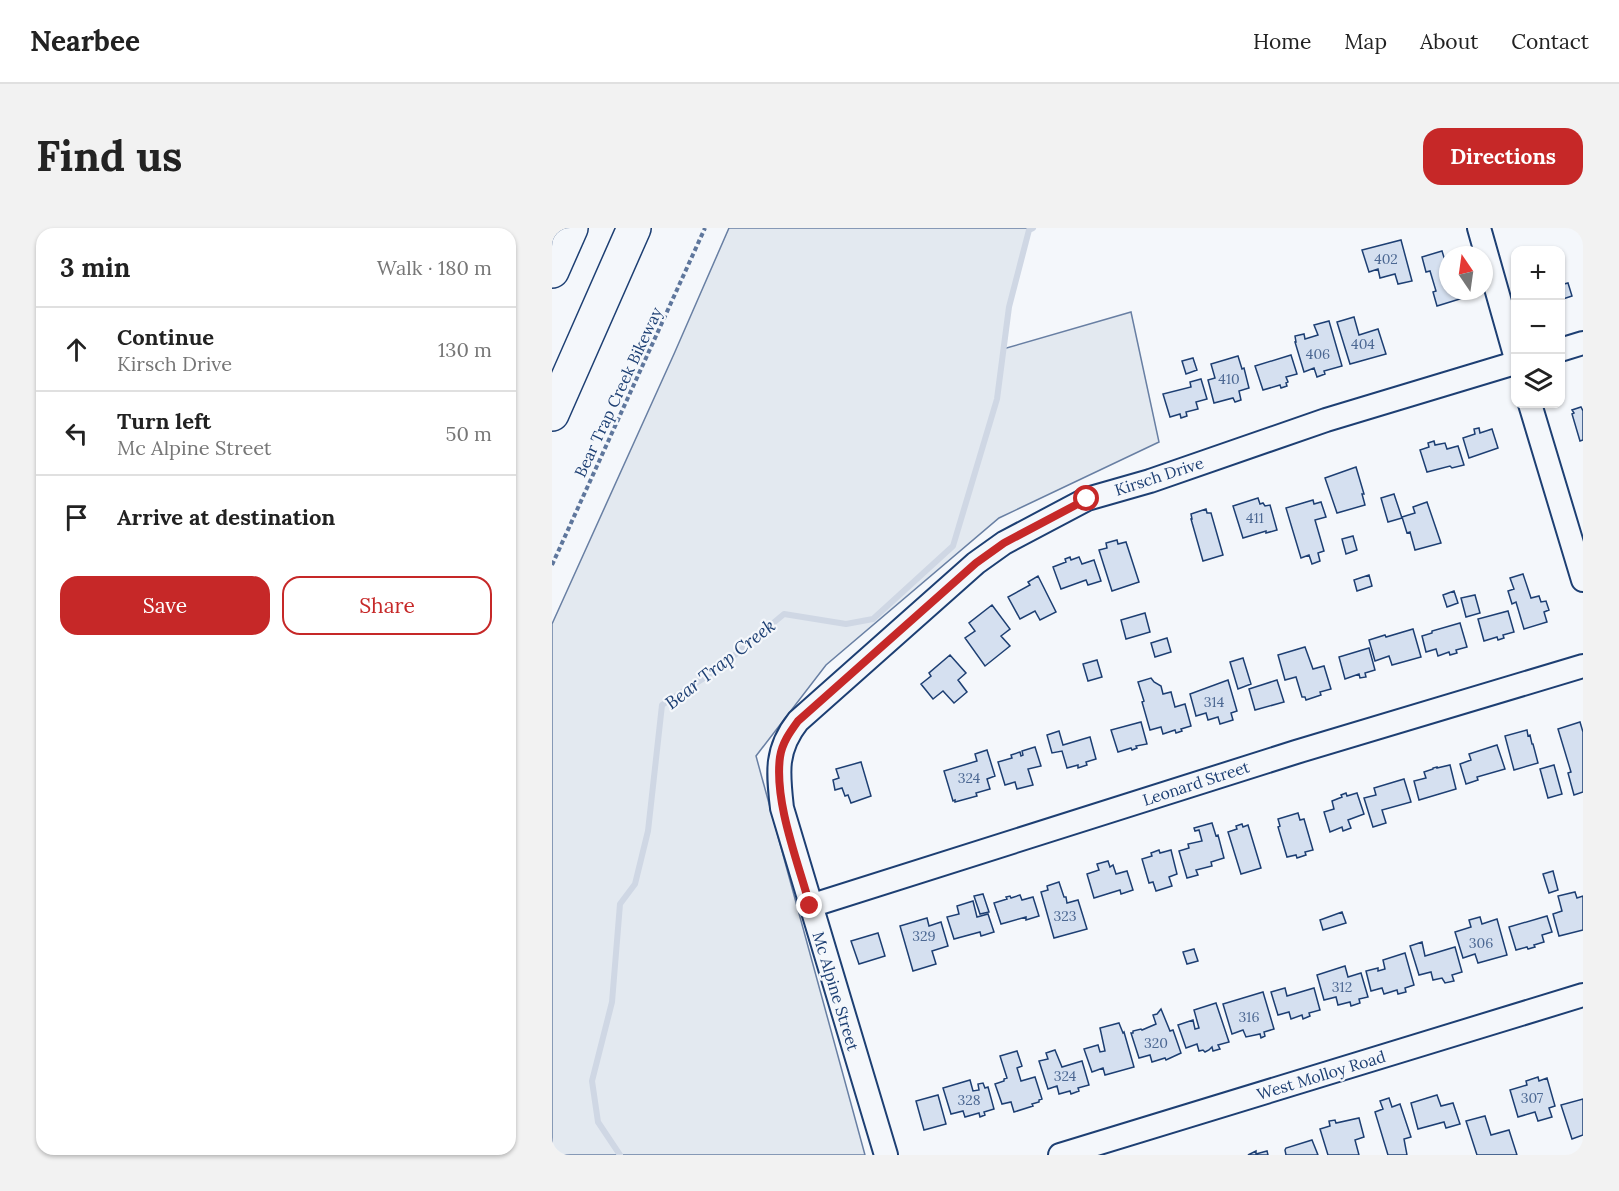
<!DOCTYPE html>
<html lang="en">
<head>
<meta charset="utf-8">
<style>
  body { margin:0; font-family:Lora,serif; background:#f2f2f2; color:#222 }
  .controls { position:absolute; right:18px; top:18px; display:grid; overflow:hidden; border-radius:12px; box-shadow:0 2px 4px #0004 }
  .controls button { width:54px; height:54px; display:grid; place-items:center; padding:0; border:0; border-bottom:2px solid #e0e0e0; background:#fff; color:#222; font:30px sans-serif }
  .compass { position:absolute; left:887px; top:18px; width:54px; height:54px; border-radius:50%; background:#fff; box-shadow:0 2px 4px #0004; rotate:347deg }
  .stop { position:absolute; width:18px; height:18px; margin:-14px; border:4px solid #c62828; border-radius:50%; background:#fff }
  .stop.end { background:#c62828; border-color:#fff; box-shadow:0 2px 6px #0008 }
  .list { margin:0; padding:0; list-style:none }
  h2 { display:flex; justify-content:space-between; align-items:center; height:78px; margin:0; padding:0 24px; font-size:26px }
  h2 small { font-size:20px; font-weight:400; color:#767676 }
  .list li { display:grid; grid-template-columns:39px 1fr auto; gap:18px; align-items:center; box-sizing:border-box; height:84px; padding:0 24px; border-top:2px solid #e0e0e0 }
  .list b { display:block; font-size:22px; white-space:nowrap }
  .list p { margin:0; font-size:20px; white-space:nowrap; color:#767676 }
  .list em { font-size:20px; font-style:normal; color:#767676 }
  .actions { display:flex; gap:12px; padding:18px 24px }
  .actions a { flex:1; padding:14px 0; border:2px solid #c62828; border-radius:18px; text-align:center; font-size:21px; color:#c62828 }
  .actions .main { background:#c62828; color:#fff }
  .icon { flex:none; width:33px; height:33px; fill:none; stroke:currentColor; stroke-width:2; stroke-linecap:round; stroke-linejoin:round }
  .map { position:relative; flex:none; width:1031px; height:927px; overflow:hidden; border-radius:18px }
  header { display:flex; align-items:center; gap:36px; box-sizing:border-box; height:84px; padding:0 30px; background:#fff; border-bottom:2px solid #e0e0e0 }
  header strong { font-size:28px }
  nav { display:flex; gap:33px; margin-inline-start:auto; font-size:21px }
  .intro { display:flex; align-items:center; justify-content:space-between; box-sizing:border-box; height:144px; padding:0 36px }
  h1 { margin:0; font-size:42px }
  .button { padding:15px 27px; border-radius:18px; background:#c62828; color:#fff; font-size:21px; font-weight:700 }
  main { display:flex; gap:36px; padding:0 36px }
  aside { flex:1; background:#fff; border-radius:18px; box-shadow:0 2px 4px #0004 }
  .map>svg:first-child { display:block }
  .green { fill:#e3e9f0; stroke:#687fa3; stroke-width:1.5 }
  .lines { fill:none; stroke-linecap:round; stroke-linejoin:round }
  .stream { stroke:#cfd7e4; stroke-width:6 }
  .building { fill:#d5e0f0; stroke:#1d3f73; stroke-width:1.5 }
  .minor-casing { stroke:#1d3f73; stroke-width:26 }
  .highway-casing { stroke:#1d3f73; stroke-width:36 }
  .path { stroke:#5e769c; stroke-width:4; stroke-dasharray:4.5 3; stroke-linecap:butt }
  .minor { stroke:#f4f7fb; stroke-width:22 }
  .highway { stroke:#f4f7fb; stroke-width:33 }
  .route { stroke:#c62828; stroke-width:8 }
  .labels { text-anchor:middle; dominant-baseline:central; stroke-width:4.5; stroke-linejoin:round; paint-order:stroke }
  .number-label { font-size:14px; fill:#4b6792 }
  .street-label { font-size:16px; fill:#1d3f73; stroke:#f4f7fb }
  .water-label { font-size:18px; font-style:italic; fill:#1d3f73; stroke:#f4f7fb }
</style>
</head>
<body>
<header>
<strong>Nearbee</strong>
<nav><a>Home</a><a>Map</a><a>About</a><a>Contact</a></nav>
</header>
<div class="intro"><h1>Find us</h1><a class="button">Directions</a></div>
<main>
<aside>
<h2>3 min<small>Walk · 180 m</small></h2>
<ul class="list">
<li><svg class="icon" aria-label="ahead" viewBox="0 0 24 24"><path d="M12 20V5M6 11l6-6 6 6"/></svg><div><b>Continue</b><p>Kirsch Drive</p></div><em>130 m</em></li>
<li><svg class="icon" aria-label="left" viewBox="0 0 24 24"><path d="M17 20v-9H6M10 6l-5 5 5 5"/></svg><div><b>Turn left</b><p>Mc Alpine Street</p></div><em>50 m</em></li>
<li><svg class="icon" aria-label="arrive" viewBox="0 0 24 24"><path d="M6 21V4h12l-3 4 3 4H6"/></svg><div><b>Arrive at destination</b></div></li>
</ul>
<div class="actions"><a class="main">Save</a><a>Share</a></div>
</aside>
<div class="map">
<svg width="1031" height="927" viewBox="0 0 1031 927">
  <rect width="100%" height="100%" fill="#f4f7fb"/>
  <path class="green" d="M177 0H481L477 2 457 79 451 121 579 84 607 214 447 290 274 437 204 528 313 927H0V396L122 126Z"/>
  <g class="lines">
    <path class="stream" d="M68 927 46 894 40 853 60 774 68 676 83 656 96 603 110 477 166 441 232 386 294 396 321 391 401 318 445 171 457 79 477 2 481 0"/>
  </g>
  <path class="building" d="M849 12 860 53 846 56 843 46 828 50 826 41 817 44 810 22Z
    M890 23 894 36 896 35V63H909L911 70 885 78 881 64 884 63 878 43 874 44 870 29Z
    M1016 55 1020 68 1008 72V57Z
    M802 89 807 107 826 101 834 126 798 136 785 94Z
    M777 93 790 138 772 143 773 146 765 149 762 140 752 144 743 114H744L743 108 752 106 753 111 766 107 762 97Z
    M739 127 745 146 734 149 736 154 734 155 735 158 729 160 728 157 711 162 703 138Z
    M686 128 690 141 692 140 697 160 687 163 689 172 683 174 681 170 662 175 656 152 663 150 659 136Z
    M641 130 645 142 634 146 630 133Z
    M649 151 655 171 644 174 646 181 634 184 635 188 629 190 628 186 618 189 611 166 639 159 638 154Z
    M1029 179 1031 183V212L1028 213 1020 186 1022 185 1020 182Z
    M927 200 928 205 940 201 946 220 917 230 911 210 923 206 922 201Z
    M882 213 883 217 893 215 895 221 906 218 912 237 900 240 898 238 875 244 868 222 877 219 876 215Z
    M804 239 812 266H810L813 277 785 285 773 250Z
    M842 266 850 290 836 294 829 270Z
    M706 270 708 276 711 275 713 278 718 277 725 302 714 305V303L691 310 681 278Z
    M761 272 762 276 769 274 774 289 763 292 772 323 766 325 768 333 760 336 757 327 749 330 734 280Z
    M875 274 889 315 863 322 858 304 855 305 850 289 863 285 861 279Z
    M654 281 655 285H659L671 327 651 333 639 291H640L639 286Z
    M801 308 805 322 794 326 790 311Z
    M565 312 566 316 574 314 587 354 560 363 547 322 555 320 554 315Z
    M518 329 519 332 527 329 530 336 542 332 549 353 536 357 534 352 509 361 501 339 514 334 513 331Z
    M971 346 979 370 987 368 989 374 994 373 997 382 992 384 995 394 972 401 964 374 960 376 956 363 962 361 958 350Z
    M817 347 820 358 805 363 802 352Z
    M486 348 504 384 488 392 483 383 468 391 456 369 478 357 476 354Z
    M902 363 906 375 895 379 891 367Z
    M923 367 928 385 914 389 909 370Z
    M440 377 458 401 449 408 458 418 433 438 413 410 423 403 417 395Z
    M956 383 962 404 951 407 952 410 946 412 945 409 932 413 926 391Z
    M593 385 598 404 574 411 569 392Z
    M908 395 915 419 904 422 905 425 898 427 897 424 886 428 884 421 874 424 870 408 880 405V403Z
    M861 401 869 429 840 437 837 428 823 433 817 412 833 407 834 409Z
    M615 410 619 424 603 429 599 415Z
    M753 419 761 441 772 438 779 461 768 464 769 467 754 472 753 469H750L744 449 733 452 726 427Z
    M817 420 823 442 813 445 814 449 808 450 807 446 793 451 787 429Z
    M398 427 414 445 406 452 415 464 402 475 391 463 381 471 369 456 379 448 377 445Z
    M691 430 699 456 686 461 678 434Z
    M545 432 550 449 536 453 531 436Z
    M599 450 602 454 609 458 611 466 619 464 623 479 633 476 639 498 629 501 630 503 624 505 623 502 611 506 609 499 598 502 590 474 592 473 586 454Z
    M676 452 685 483 679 485 681 492 668 496 666 489 656 492 654 485 644 488 638 466Z
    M725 452 732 474 703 482 697 461Z
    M589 494 595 516 584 518 585 520 580 522 579 520 566 524 559 502Z
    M1028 494 1031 504V564L1022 567 1016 545 1019 544 1006 501Z
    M975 502 976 508 978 507 980 516H981L986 535 962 542 953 508Z
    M507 503 511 517 538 509 544 531 534 534 535 537 526 540V537L515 540 510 523 500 525 495 507Z
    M945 517 953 541 925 549 926 552 914 556 908 536 919 532 917 526Z
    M483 519 489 538 476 541 481 557 465 561 463 554 453 557 446 534 460 530 459 527 468 524 469 528 471 527 470 523Z
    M435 522 443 548 435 551 438 561 424 565 425 568 403 574V572L401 573 392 543 425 533 423 526Z
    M309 534 319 568 299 575 296 567 293 568 290 560 283 562 281 552 287 550 284 541Z
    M898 537 904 561 867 572 862 553 874 550 872 544 881 541V540L885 539V540Z
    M1002 537 1010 566 996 570 988 541Z
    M852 551 859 574 830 582 834 595 821 599 812 570 824 567 822 560Z
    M794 565 795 568 805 565 812 586 796 592 799 600 791 603 790 599 778 604 772 584 782 581 780 573 790 569 789 567Z
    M746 585 748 592 752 591 761 622 753 624 754 627 745 630 744 627 735 629 726 599 728 598 726 591Z
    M660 595 664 608 666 607 672 630 659 634 660 638 644 642 646 647 635 650 627 623 637 620 636 616 650 613 647 602 643 603 642 600Z
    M690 596 691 599 696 597 709 640 689 646 676 604 685 601 684 598Z
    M607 622 608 625 619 622 625 646 617 649 620 658 604 663 601 654 597 655 590 631 600 628 599 625Z
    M556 633 558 639 561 637 564 646 575 643 581 662 569 666 568 662 542 670 535 646 547 642 545 636Z
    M1001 643 1006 662 997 665 991 646Z
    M507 654 512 669H514L515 675 526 672 535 701 502 710 489 664 496 662 495 658Z
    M1023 664 1025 670 1031 668V702L1007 708 1001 686 1010 683 1006 668Z
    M431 666 437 684 428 686 422 668Z
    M468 667 470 672 481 669 487 688 474 692V689L449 696 442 675 455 671 454 669 458 668 459 670Z
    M421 673 425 689 436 686 442 704 429 708 428 704 402 711 395 689 407 686 405 678Z
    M790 684 794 695 771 702 768 692Z
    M995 688 1000 704 990 707 992 714 982 717 983 719 976 721 975 719 964 722 957 699Z
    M928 689 930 696 945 691 955 727 926 735 923 726 911 730 903 704 919 699 917 692Z
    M375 690 377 698 389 694 396 718 380 723 384 736 361 743 348 698Z
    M326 705 333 728 307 736 299 713Z
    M870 714 873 728 903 719 910 744 900 747 902 753 893 755 890 750 881 752 879 744 867 747 858 718Z
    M642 721 646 733 635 736 631 724Z
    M853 725 862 757 853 760 854 764 846 766 845 762 832 766 830 760 819 763 814 743 826 740V743L833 741 831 732Z
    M793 738 796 749 809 745 816 769 807 771 808 775 799 778 798 774 786 777 784 769 772 772 765 747Z
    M733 760 735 768 762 760 768 782 757 785 758 788 751 791 750 787 739 791 737 784 726 787 719 764Z
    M711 764 722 801 712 804 713 808 709 810 708 806 694 809 691 802 680 806 671 776Z
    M664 775 677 814 666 817 668 821 661 823 660 819 657 822 653 824 651 822 647 823 645 816 634 820 626 797 641 792 643 801 647 800 642 782Z
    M609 781 618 803 621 802 629 825 614 832 613 830 600 834 598 827 587 830 579 805H581V803L589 801 590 802 604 796 601 787 605 786Z
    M567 795 571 805 572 804 582 839 553 847 551 840 540 844 532 821 546 817 548 824 553 823 548 800Z
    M503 822 510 839 530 833 537 857 526 860 527 863 519 866 518 863 507 866 505 858 496 861 487 833 496 831 494 825Z
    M465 823 470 838 465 840 469 853 483 849 490 871 487 872V874L480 876 481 878 462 884 459 874 450 876 443 856 452 853V851L455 850 448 828Z
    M986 849 987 853 995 850 1003 878 997 880 1000 889 986 893 983 884 966 889 958 862 975 857 974 853Z
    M418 852 421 863 427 862 426 856 431 855 433 860 436 859 442 881 432 884 433 887 428 889 427 885 413 889 411 883 399 886 391 860Z
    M386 867 394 896 372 902 364 873Z
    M885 867 889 878 901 875 908 896 894 900 892 894 866 901 859 875Z
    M837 870 840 879 848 876 859 909 852 911 855 927H836L823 884 831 881 828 873Z
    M1031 871V907L1020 911 1009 877Z
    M933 888 939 907 957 902 965 927H925L914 893Z
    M807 890 812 909 803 912 807 927H776L768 901 778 898 777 893 783 892 784 895Z
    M760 912 766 927H734L733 922 734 920Z
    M704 923V926L715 923 716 927H696Z"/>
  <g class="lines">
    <defs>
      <path id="minor" d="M927 0 963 127
        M1008 122 1031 115
        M978 176 1031 352
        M258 678 744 524 1031 438
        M334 927 230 580C226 545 223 522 246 493L424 335 452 315 535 271 598 253 774 192 963 135
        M508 927 1031 767"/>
      <path id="highway" d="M0 43 19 0
        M0 186 82 0"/>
    </defs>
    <use href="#minor" class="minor-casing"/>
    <use href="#highway" class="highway-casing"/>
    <path class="path" d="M0 337 153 0"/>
    <use href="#minor" class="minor"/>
    <use href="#highway" class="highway"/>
  </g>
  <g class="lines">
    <path class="route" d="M258 678C246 634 222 574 228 529 230 515 238 504 246 493L424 335 452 315 535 271"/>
  </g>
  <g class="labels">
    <g class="number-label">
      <text x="834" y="31">402</text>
      <text x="811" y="116">404</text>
      <text x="766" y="126">406</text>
      <text x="677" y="151">410</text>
      <text x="703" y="290">411</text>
      <text x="662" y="474">314</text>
      <text x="417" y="550">324</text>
      <text x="513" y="688">323</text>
      <text x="372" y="708">329</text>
      <text x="929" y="715">306</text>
      <text x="790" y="759">312</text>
      <text x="697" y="789">316</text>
      <text x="604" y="815">320</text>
      <text x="513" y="848">324</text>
      <text x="980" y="870">307</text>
      <text x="417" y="872">328</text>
    </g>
    <g class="street-label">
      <text transform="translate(66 164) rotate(-65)">Bear Trap Creek Bikeway</text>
      <text transform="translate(607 248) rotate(-18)">Kirsch Drive</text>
      <text transform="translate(644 555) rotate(-18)">Leonard Street</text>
      <text transform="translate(284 763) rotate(73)">Mc Alpine Street</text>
      <text transform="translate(769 847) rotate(-17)">West Molloy Road</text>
    </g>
    <g class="water-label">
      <text transform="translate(168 436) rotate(-38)">Bear Trap Creek</text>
    </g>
  </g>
</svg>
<div class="controls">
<button>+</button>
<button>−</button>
<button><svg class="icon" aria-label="layers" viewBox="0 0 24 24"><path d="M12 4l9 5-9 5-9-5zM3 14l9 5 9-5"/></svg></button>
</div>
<svg class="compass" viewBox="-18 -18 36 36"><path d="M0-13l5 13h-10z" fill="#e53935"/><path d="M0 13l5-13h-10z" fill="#767676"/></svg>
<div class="stop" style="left:535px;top:271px"></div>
<div class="stop end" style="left:258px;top:678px"></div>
</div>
</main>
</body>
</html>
